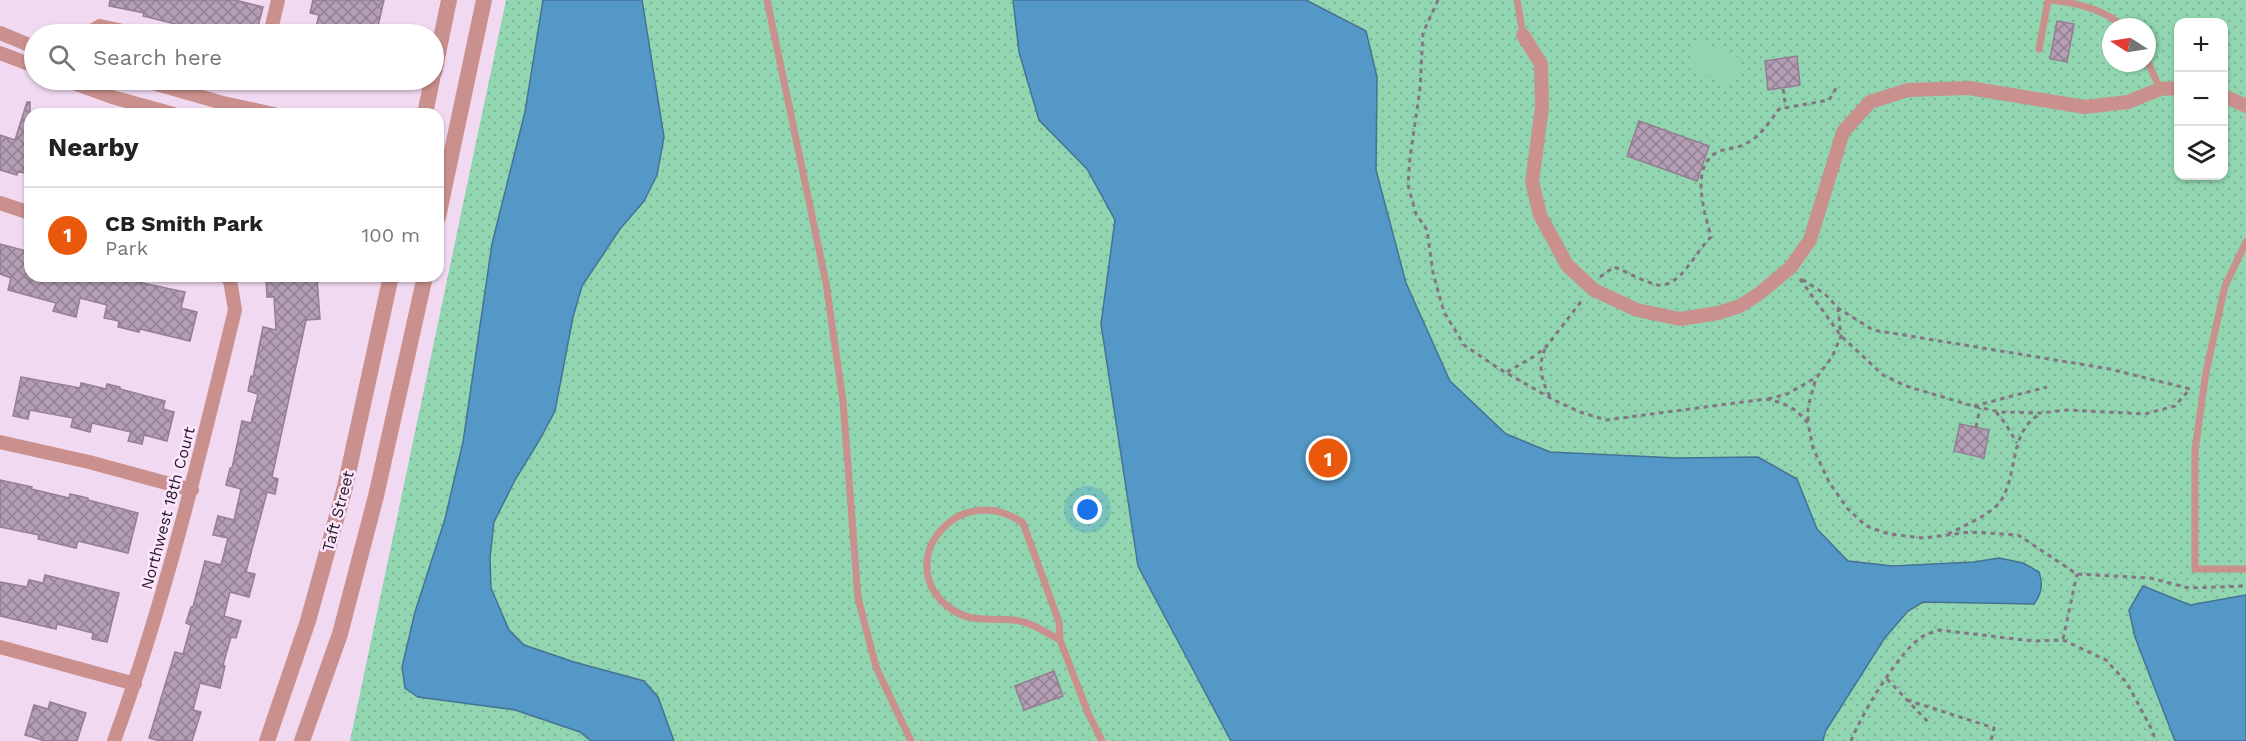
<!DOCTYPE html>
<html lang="en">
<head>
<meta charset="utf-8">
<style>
  body { margin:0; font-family:"Work Sans",sans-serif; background:#f6f6f6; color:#222 }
  .controls { position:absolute; right:18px; top:18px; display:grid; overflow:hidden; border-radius:12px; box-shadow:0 2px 4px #0004 }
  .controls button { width:54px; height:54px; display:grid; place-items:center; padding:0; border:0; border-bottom:2px solid #e0e0e0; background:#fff; color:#222; font:30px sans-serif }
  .compass { position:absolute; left:2102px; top:18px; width:54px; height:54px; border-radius:50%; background:#fff; box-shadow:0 2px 4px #0004; rotate:282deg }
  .you { position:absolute; left:1088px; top:510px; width:21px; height:21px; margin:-15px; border:4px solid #fff; border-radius:50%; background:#1a73e8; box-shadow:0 0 0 9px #1a73e833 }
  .badge { display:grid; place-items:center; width:39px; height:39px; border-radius:50%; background:#ea580c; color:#fff; font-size:20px; font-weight:700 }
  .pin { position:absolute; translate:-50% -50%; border:3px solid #fff; box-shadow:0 2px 6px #0006 }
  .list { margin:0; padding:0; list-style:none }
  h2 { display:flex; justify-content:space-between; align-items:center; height:78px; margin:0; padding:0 24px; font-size:26px }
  h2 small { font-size:20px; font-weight:400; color:#767676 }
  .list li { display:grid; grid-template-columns:39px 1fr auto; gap:18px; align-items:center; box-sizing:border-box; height:96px; padding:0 24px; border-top:2px solid #e0e0e0 }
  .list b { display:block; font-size:22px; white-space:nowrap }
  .list p { margin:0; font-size:20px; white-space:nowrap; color:#767676 }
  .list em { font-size:20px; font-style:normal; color:#767676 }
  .icon { flex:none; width:33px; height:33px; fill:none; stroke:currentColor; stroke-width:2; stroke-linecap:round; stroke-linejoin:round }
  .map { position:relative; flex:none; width:2246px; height:741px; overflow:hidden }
  .search { position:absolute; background:#fff; box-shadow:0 2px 4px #0004; left:24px; top:24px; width:420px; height:66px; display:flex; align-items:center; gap:15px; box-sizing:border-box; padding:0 21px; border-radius:33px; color:#767676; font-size:22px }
  .panel { position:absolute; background:#fff; box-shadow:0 2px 4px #0004; left:24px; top:108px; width:420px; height:174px; border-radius:18px }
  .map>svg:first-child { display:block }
  .park { fill:url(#park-dots); fill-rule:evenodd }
  .garden { fill:#91d6b0 }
  .water { fill:#5398c6; stroke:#457295; stroke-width:1.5 }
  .building { fill:url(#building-cross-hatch); stroke:#937e93; stroke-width:1.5 }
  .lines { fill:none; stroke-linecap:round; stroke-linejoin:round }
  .path { stroke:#847584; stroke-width:3; stroke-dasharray:4.5 4.5; stroke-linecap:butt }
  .service { stroke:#ca908d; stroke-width:7 }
  .minor { stroke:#ca908d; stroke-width:14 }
  .tertiary { stroke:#ca908d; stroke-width:16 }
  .labels { text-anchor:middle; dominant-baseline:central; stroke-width:5; stroke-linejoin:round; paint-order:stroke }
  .street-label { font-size:16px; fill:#231b23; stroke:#fee7fe }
</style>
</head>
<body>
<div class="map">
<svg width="2246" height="741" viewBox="0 0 2246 741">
  <defs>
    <pattern id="park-dots" width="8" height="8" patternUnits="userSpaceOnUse" patternTransform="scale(1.5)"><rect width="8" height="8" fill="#91d6b0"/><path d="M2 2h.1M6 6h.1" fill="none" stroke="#7db797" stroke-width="1.8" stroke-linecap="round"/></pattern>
    <pattern id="building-cross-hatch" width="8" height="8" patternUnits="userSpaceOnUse" patternTransform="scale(1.5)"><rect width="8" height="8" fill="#b49eb4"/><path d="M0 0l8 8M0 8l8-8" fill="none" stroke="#928092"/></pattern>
  </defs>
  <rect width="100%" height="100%" fill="#f1daf1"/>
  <path class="park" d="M506 0H2246V741H350ZM2178 22H2224V176H2178ZM2111 27H2147V63H2111Z"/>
  <path class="garden" d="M1696 41 1742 59 1732 85 1686 67Z"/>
  <path class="water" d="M543 0H642L664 137 657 175 644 201 620 229 582 286 573 317 555 411 539 441 515 480 494 522 490 558 491 588 509 630 524 645 574 662 644 681 658 697 674 741H591L580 732 515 710 418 697 405 688 402 667 415 612 445 519 463 442 492 244 525 112Z
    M1013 0H1306L1366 31 1377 77 1376 170 1406 283 1450 381 1506 434 1550 452 1677 458 1758 457 1797 479 1817 529 1848 561 1893 566 1974 562 1999 558 2023 563 2039 572C2043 584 2042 593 2034 604L1923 602 1908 611 1884 639 1825 732 1823 741H1231L1138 566 1101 324 1115 220 1087 169 1039 120 1019 52Z
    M2143 586 2190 605 2246 595V741H2175L2135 637 2129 610Z"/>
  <path class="building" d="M110 0H235L263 7 256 34H215L143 16 144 13 109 6Z
    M313 0H384L378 26 370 25 368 34H350L316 27 319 15 310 13Z
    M2057 21 2074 24 2067 62 2050 59Z
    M1797 56 1800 85 1768 90 1765 61Z
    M27 102H30V175L18 171 17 175 0 170V135L15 140Z
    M1639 121 1709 146 1697 181 1627 156Z
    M0 244 30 252V276H110L185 292 181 308 197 312 190 341 140 329 139 332 118 327 119 321 104 318 107 305 80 298 76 317 53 311 56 303 8 290 11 278 0 274Z
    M317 278 320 319 306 320 272 477 278 479 275 494 267 492 246 572 255 574 249 597 230 592 224 616 241 621 236 638 231 637 223 665 225 666 220 688 200 683 193 710 201 712 192 741H160L149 738 175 652 183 654 191 625 186 623 191 607H193L205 561 221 565 228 538 213 535 218 516 234 520 241 489 226 485 230 468H232L242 421 251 423 258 394 248 391 251 376 253 377 263 327 276 330 274 297H267L266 280Z
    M21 377 80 388 81 383 106 389 107 384 120 387V389L165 401 163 409 174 412 167 441 144 435 142 444 128 441 131 432 92 423 90 432 71 427 73 418 30 410 28 419 13 416Z
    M1960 424 1989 430 1984 458 1954 451Z
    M0 480 32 487 31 489 69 498 70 494 88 498V500L138 513 128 553 78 541 76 548 38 539 39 535 0 527Z
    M45 575 119 593 107 642 92 639 93 633 57 624 56 629 0 616V582L27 587 29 580 43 583Z
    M1054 671 1063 696 1024 710 1015 686Z
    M50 702 86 713 77 741H45L25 735 34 705 48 709Z"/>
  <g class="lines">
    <path class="path" d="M1438 0 1423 33 1420 89 1410 157 1408 185 1416 214 1427 230 1433 273 1444 312 1464 345 1498 368 1552 399 1580 412 1606 420 1766 399 1782 403 1797 411 1808 423 1813 448 1829 482 1847 508 1866 526 1889 534 1924 538 1970 532 2018 535 2077 574 2150 578 2189 588 2246 586
      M1783 89 1786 108
      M1600 277 1614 267C1628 272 1643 282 1658 285 1680 288 1696 251 1711 237 1705 213 1688 164 1720 151 1729 148 1739 148 1747 143 1761 136 1770 121 1779 109L1829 100 1836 88
      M1800 279 1841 336 1883 375 1906 386 1973 406 2000 412 2041 413 2067 410 2145 414 2175 406 2190 389 2110 369 1873 330 1838 308 1825 294 1800 278
      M1545 349C1537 366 1542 384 1552 399
      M1507 372 1533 357 1546 347 1583 299
      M1768 399 1787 394 1817 377 1832 357 1841 336 1838 308
      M1974 406 2047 387
      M1996 412 2005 423 2017 443
      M1808 421V407L1816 378
      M1976 427 1980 408
      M1948 534C1962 527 1991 514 2000 502 2019 474 2008 432 2040 414
      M2063 639 2077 574
      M1887 679 1928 722
      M1907 700 1994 728 1991 741
      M1851 741C1861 715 1901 647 1925 635 1929 633 1934 632 1939 630L2033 641 2063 640 2106 660 2127 683 2151 728 2156 741"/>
    <path class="service" d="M767 0 826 283 843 401 858 598 876 667 911 741
      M1517 0 1523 35
      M2051 0C2077 3 2104 9 2124 27
      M2039 49 2048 0
      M2147 60 2160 89
      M2246 242 2225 286 2206 372 2195 450V569H2246
      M1060 640C1045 632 1031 622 1014 620 987 617 969 625 945 604 894 558 960 479 1023 523L1059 622 1060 640 1088 713 1102 741"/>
    <path class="minor" d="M0 33 34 47
      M86 34 100 26 137 34
      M270 34 278 0
      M1523 35 1541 64 1542 107 1532 182 1540 215 1567 265 1594 290 1637 310 1680 319 1718 313 1740 306 1760 293 1791 267 1810 240 1843 132 1870 102 1908 90 1969 88 2085 107 2128 102 2160 89 2178 88
      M0 53 34 66
      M65 80 112 97 174 114
      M142 80 223 103 274 114
      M2224 96 2246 106
      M0 203 30 213
      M0 442 89 462 192 490
      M0 647 135 684
      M114 741C165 601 200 455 235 310L230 280 225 276"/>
    <path class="tertiary" d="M434 73 449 0
      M425 114 432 80
      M438 217 484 0
      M267 741 308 621 345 487 391 276
      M302 741 340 634 376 496 425 276"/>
  </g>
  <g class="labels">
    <g class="street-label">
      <text transform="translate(168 508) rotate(-75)">Northwest 18th Court</text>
      <text transform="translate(338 511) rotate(-75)">Taft Street</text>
    </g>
  </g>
</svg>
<div class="controls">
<button>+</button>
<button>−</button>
<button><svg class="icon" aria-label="layers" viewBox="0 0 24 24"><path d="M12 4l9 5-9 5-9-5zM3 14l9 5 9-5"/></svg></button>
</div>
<svg class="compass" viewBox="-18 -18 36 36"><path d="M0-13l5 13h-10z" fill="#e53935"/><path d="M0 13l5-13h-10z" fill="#767676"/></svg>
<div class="you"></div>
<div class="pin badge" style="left:1328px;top:458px">1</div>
<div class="search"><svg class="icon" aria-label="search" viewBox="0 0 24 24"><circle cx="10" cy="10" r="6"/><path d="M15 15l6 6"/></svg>Search here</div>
<section class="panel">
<h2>Nearby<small></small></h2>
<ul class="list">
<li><span class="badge">1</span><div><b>CB Smith Park</b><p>Park</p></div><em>100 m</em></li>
</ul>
</section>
</div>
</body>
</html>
